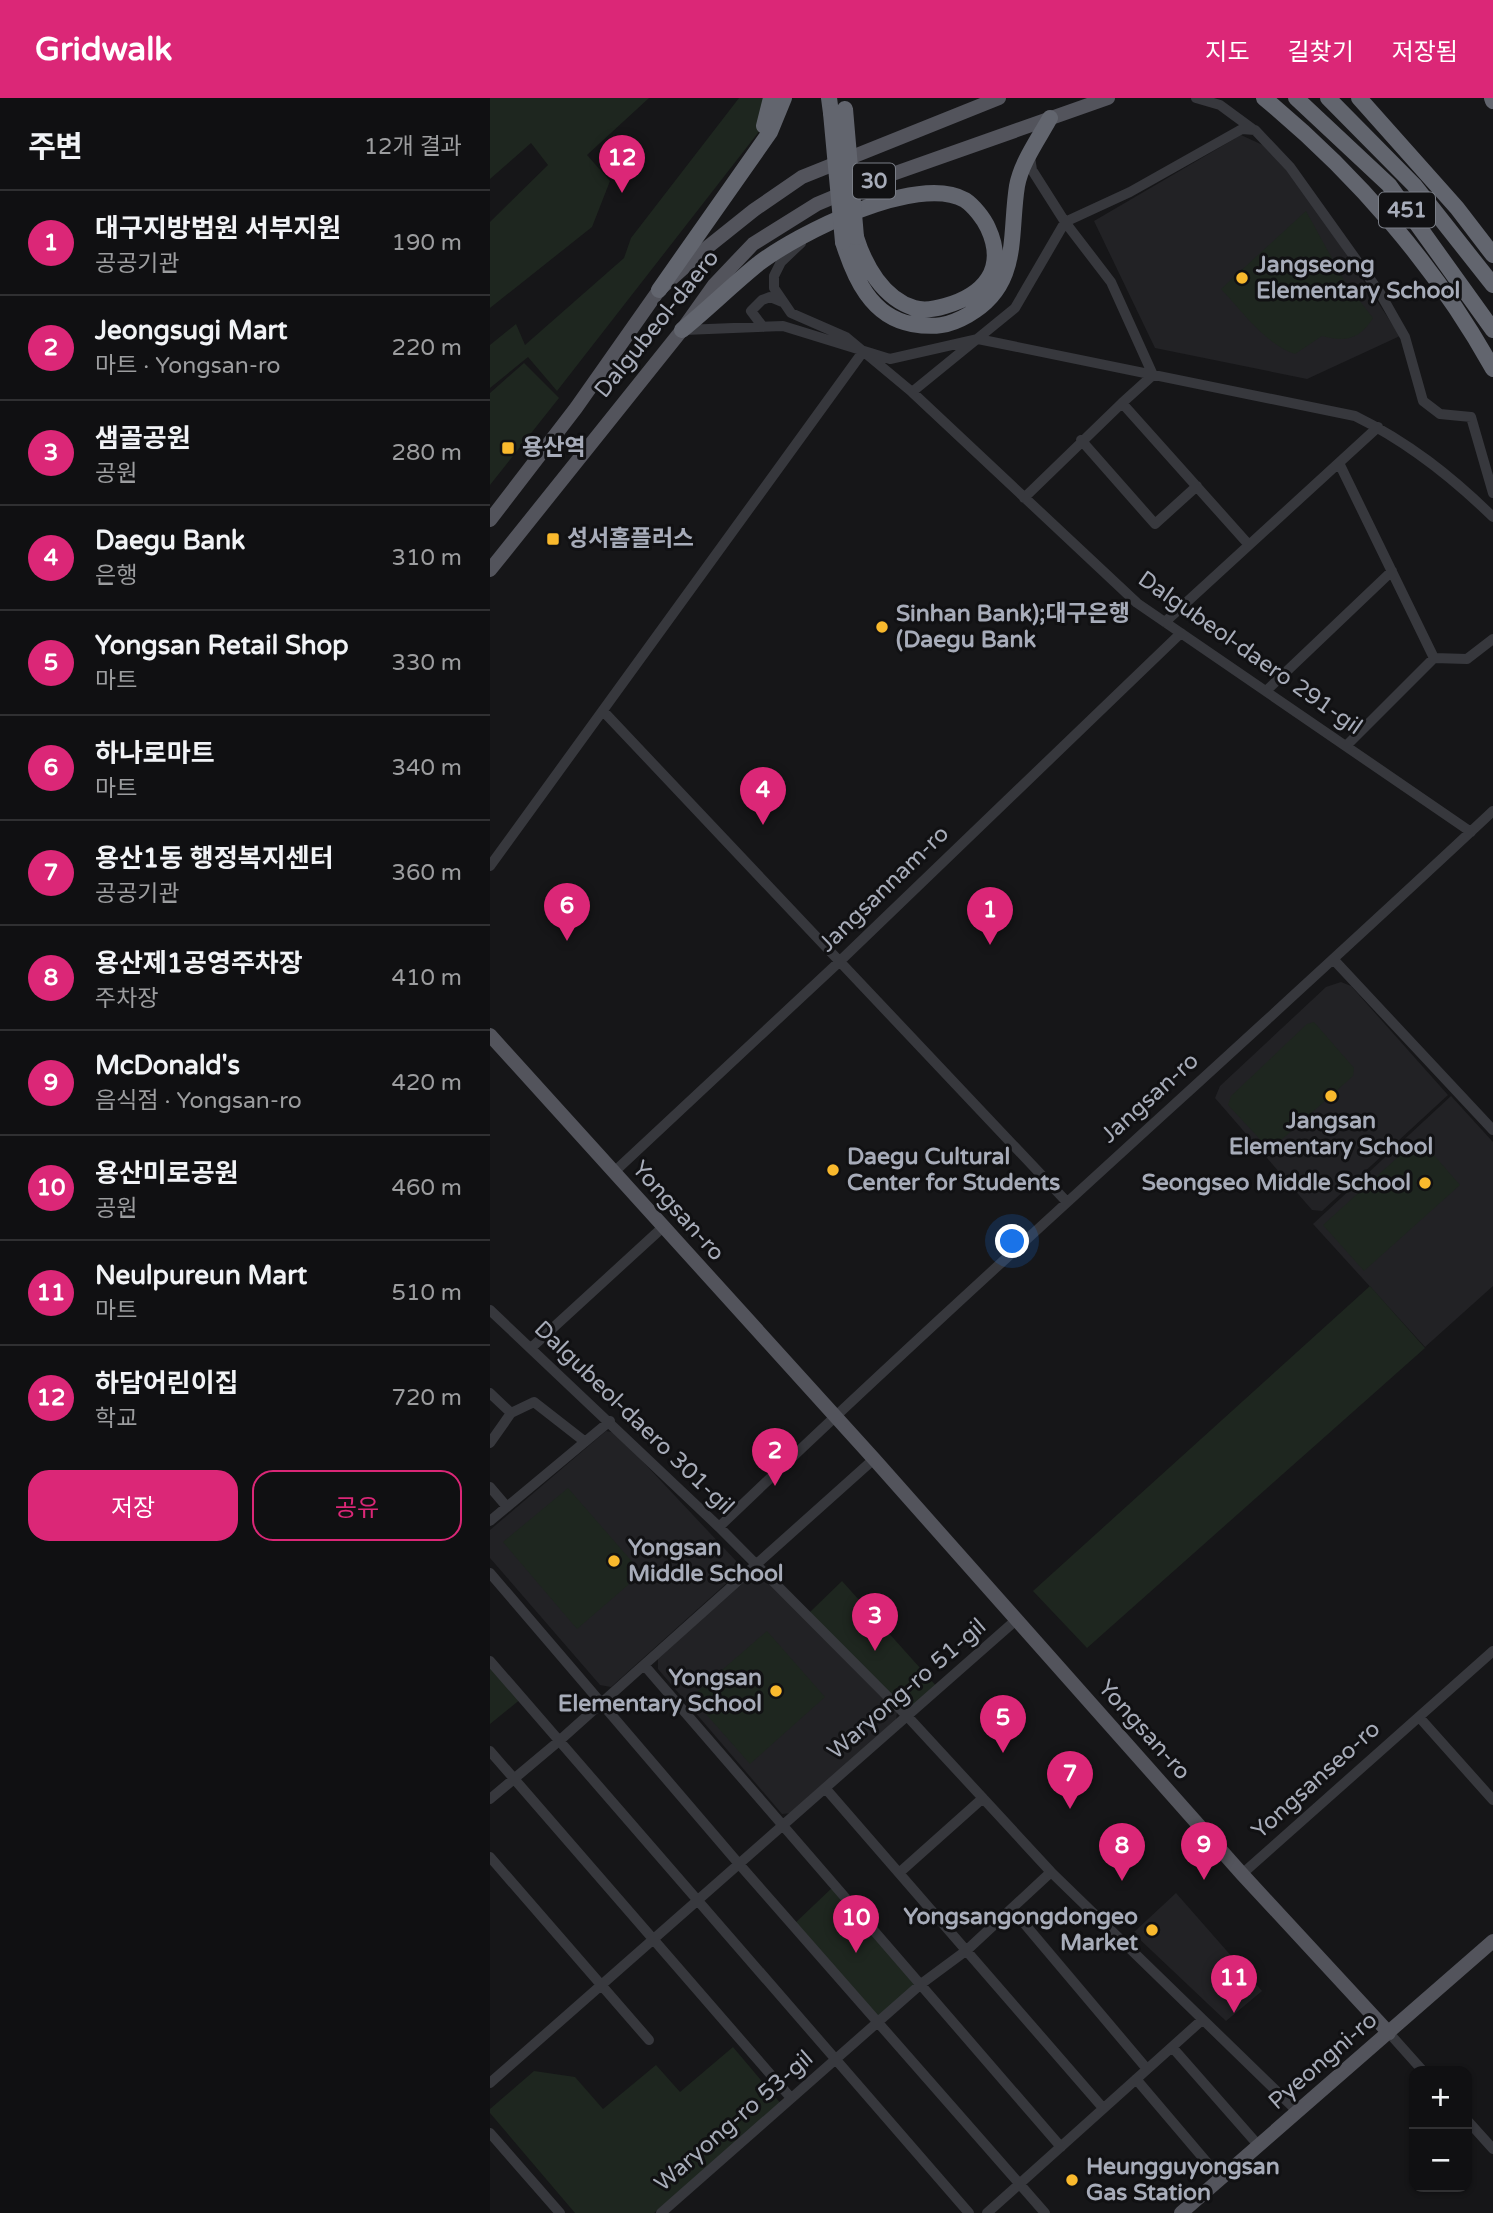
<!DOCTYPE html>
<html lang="ko">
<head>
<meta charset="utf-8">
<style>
  body { margin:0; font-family:"Varela Round","Noto Sans KR",sans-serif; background:#19191b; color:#f1f3f6 }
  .controls { position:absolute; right:21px; bottom:21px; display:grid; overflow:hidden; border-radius:14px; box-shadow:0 2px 5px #0004 }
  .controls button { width:63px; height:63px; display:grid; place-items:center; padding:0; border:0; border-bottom:2px solid #303032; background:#101012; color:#f1f3f6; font:35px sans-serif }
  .you { position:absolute; left:523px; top:1144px; width:24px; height:24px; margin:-18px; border:5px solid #fff; border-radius:50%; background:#1a73e8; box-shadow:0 0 0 10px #1a73e833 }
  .badge { display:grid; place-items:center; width:46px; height:46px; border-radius:50%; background:#db2777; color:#fff; font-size:23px; font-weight:700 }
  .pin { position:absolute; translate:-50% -58px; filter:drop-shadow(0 2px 4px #0008) }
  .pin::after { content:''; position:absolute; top:37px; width:24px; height:21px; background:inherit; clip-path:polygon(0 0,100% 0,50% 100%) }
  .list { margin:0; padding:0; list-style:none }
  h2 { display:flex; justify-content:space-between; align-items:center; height:91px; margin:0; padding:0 28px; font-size:30px }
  h2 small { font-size:23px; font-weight:400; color:#9c9d9f }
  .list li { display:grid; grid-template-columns:46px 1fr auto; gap:21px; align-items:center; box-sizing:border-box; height:105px; padding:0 28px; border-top:2px solid #303032 }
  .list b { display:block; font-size:26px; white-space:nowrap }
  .list p { margin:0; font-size:23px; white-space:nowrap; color:#9c9d9f }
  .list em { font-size:23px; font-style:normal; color:#9c9d9f }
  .actions { display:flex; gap:14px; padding:21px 28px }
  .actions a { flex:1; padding:16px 0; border:2px solid #db2777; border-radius:21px; text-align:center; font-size:24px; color:#db2777 }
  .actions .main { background:#db2777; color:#fff }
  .map { position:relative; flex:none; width:1003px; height:2115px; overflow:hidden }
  header { display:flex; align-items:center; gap:42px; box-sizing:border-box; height:98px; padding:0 35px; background:#db2777; color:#fff }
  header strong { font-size:33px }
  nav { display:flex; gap:38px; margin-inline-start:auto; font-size:24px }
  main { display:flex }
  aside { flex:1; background:#101012 }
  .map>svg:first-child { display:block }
  .built { fill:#222225 }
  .green { fill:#1e261f }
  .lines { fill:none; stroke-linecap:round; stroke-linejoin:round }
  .minor { stroke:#37383d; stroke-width:10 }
  .major { stroke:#53545c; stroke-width:14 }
  .highway { stroke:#62656e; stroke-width:16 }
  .highway-bridge { stroke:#62656e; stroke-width:16 }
  .poi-dot { fill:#f9b92d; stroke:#111113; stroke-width:2.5 }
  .labels { text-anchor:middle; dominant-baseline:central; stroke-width:6; stroke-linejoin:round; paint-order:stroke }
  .shield { fill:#111113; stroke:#7a7e87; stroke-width:2 }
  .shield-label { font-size:21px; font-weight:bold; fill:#a7acb9 }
  .poi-label { font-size:23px; font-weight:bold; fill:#a7acb9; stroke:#111113; text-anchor:start }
  .street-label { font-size:23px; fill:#a7acb9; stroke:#111113 }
</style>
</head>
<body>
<header>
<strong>Gridwalk</strong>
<nav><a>지도</a><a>길찾기</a><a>저장됨</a></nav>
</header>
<main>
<aside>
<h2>주변<small>12개 결과</small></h2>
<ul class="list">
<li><span class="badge">1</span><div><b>대구지방법원 서부지원</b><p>공공기관</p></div><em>190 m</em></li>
<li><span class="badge">2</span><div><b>Jeongsugi Mart</b><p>마트 · Yongsan-ro</p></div><em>220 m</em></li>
<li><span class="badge">3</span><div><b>샘골공원</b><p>공원</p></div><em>280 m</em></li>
<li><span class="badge">4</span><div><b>Daegu Bank</b><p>은행</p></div><em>310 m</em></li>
<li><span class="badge">5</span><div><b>Yongsan Retail Shop</b><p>마트</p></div><em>330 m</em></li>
<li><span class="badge">6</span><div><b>하나로마트</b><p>마트</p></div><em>340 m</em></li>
<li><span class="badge">7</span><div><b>용산1동 행정복지센터</b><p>공공기관</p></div><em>360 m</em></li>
<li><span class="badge">8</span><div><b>용산제1공영주차장</b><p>주차장</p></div><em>410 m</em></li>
<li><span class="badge">9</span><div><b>McDonald's</b><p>음식점 · Yongsan-ro</p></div><em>420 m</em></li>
<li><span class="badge">10</span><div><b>용산미로공원</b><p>공원</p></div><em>460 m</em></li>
<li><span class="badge">11</span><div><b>Neulpureun Mart</b><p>마트</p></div><em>510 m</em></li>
<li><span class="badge">12</span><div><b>하담어린이집</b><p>학교</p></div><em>720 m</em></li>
</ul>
<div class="actions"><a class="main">저장</a><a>공유</a></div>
</aside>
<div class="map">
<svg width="1003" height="2115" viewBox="0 0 1003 2115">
  <rect width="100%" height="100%" fill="#161618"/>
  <path class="built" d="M751 37 777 49 816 95 910 238 817 281 665 250 604 123Z
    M851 884 861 888 958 997 832 1113 822 1112 725 1000 730 988 836 889Z
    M961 998 1003 1044V1188L935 1249 823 1126Z
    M116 1333 126 1335 248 1465 249 1474 121 1589 110 1587 0 1460V1432Z
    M261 1478H274L407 1614 406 1623 302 1715 292 1716 168 1571V1560Z
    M686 1795 772 1893 736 1923 643 1835Z"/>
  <path class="green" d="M0 0H159L97 57 120 83 102 129 0 210V124L58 67 41 45 0 81Z
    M249 0H273L271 31 67 293 38 259 0 290V247L26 226 35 247 134 160 141 140Z
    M816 113 855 184 883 220C869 242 856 244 832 238L805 256C775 246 753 214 731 191Z
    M34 265 69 300 0 387V295Z
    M824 924 864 970 863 978 780 1052 738 1007 741 998 817 926Z
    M929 1040 970 1087 874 1173 833 1127Z
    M880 1188 935 1250 597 1550 543 1493Z
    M78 1390 152 1475 87 1531 13 1444Z
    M352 1483 449 1591 418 1615 319 1515Z
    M277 1533 335 1599 260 1666 201 1599Z
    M0 1564 32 1600 0 1626Z
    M344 1788 428 1884 386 1921 303 1827Z
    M243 1949 292 2007 164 2115H85L0 2015V2011L44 1973 85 1979 113 2011 166 1967 190 1994Z"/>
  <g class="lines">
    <path class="minor" d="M706 0 730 7 764 32
      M311 145 291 164 284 178V190L301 215 356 239 422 294 647 505 981 734
      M273 229 261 213 272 202 280 199 292 204
      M194 232 293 228 400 261 488 241 865 318C918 344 961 378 1003 419
      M422 294 525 210 575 124 542 72 540 59
      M591 342 665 426 707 388
      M849 365 944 560 977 561 1003 541
      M534 400 632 305
      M759 447 632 305 663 277 621 184 575 124 640 94 752 31 765 32 800 69 890 195 915 239 933 303 950 316 981 319 1003 395
      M675 524 888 329
      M776 593 902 473
      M114 614 576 1103
      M856 648 944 560
      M0 768 372 255
      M844 862 1003 1032
      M123 1075 349 864 691 535
      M0 1212 229 1429 418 1619 561 1774 808 2014
      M41 1250 172 1130
      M0 1295 21 1315
      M0 1345 21 1315 44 1304 94 1343
      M0 1389 17 1409
      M0 1423 120 1323
      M229 1429C483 1185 747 953 1003 713
      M0 1475 249 1766 555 2115
      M0 1563 479 2115
      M154 1567 571 2049
      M929 1619 1003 1702
      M0 1653 301 2000
      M336 1691 613 2010
      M0 1701 69 1643 384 1361
      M0 1759 159 1942
      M409 1775 493 1700
      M752 1776 1003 1553
      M522 1811 657 1971
      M899 1935 933 1973
      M682 1949 769 2048
      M646 1981 731 2081
      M0 1985 526 1522
      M977 2022 1003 2051
      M0 2035 70 2115
      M171 2115 431 1886 477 1852 561 1774
      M497 2115 712 1922"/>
    <path class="major" d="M0 422 86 310 169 192 209 156 264 112 312 79 509 0
      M0 472 192 232 224 187 263 146 327 106 377 85 618 0
      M0 937 384 1361 752 1776 899 1935
      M691 2115 1003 1843"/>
    <path class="highway" d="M339 0 341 15
      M774 0C865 75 946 168 1003 271
      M806 0 899 87 1003 232
      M838 0 924 87 1003 187
      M869 0 967 110 1003 157
      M1002 0 1003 3
      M274 28 281 0
      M353 144C364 179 381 219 422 226 444 230 459 228 478 217 531 187 519 138 527 88 531 65 549 40 560 20
      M169 192 280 34 294 0
      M192 232C218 211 242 187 268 166 307 136 427 75 475 102 484 108 494 121 498 130 517 171 494 197 455 208 445 211 434 213 424 210 393 200 375 168 366 139"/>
    <path class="highway-bridge" d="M355 11 366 139
      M341 15 353 144"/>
  </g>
  <g class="poi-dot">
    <circle cx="752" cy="180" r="7"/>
    <rect x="11" y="343" width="14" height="14" rx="3.5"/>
    <rect x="56" y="434" width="14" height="14" rx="3.5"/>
    <circle cx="392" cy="529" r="7"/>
    <circle cx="841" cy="998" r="7"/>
    <circle cx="343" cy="1072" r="7"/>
    <circle cx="935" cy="1085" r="7"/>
    <circle cx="124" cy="1463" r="7"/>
    <circle cx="286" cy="1593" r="7"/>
    <circle cx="662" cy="1832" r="7"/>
    <circle cx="582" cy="2082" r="7"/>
  </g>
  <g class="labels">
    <g class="shield">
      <rect x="363" y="65.5" width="42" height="35" rx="5"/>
      <rect x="889" y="94.5" width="56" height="35" rx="5"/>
    </g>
    <g class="shield-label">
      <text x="384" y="83">30</text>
      <text x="917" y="112">451</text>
    </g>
    <g class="poi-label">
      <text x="766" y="167">Jangseong<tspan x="766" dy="26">Elementary School</tspan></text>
      <text x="32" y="350">용산역</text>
      <text x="77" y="441">성서홈플러스</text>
      <text x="406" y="516">Sinhan Bank);대구은행<tspan x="406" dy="26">(Daegu Bank</tspan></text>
      <text x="841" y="1023" text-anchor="middle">Jangsan<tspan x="841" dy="26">Elementary School</tspan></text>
      <text x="357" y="1059">Daegu Cultural<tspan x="357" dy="26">Center for Students</tspan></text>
      <text x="921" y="1085" text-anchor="end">Seongseo Middle School</text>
      <text x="138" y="1450">Yongsan<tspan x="138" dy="26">Middle School</tspan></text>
      <text x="272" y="1580" text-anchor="end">Yongsan<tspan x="272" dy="26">Elementary School</tspan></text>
      <text x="648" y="1819" text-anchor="end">Yongsangongdongeo<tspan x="648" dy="26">Market</tspan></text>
      <text x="596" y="2069">Heungguyongsan<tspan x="596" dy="26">Gas Station</tspan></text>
    </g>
    <g class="street-label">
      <text transform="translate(167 226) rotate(-51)">Dalgubeol-daero</text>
      <text transform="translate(760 555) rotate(35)">Dalgubeol-daero 291-gil</text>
      <text transform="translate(394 791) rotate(-44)">Jangsannam-ro</text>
      <text transform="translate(660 1000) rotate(-42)">Jangsan-ro</text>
      <text transform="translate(188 1113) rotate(48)">Yongsan-ro</text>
      <text transform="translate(144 1320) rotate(44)">Dalgubeol-daero 301-gil</text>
      <text transform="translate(417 1591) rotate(-41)">Waryong-ro 51-gil</text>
      <text transform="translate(654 1632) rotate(48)">Yongsan-ro</text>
      <text transform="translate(826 1682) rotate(-42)">Yongsanseo-ro</text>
      <text transform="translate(833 1963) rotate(-41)">Pyeongni-ro</text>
      <text transform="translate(244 2023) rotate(-41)">Waryong-ro 53-gil</text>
    </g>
  </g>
</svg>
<div class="controls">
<button>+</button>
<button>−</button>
</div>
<div class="you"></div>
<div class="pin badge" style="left:500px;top:847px">1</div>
<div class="pin badge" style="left:285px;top:1388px">2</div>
<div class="pin badge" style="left:385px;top:1553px">3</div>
<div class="pin badge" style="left:273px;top:727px">4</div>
<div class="pin badge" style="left:513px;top:1655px">5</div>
<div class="pin badge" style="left:77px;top:843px">6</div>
<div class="pin badge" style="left:580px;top:1711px">7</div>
<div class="pin badge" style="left:632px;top:1783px">8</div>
<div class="pin badge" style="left:714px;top:1782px">9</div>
<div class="pin badge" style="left:366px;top:1855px">10</div>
<div class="pin badge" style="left:744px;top:1915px">11</div>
<div class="pin badge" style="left:132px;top:95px">12</div>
</div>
</main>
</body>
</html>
